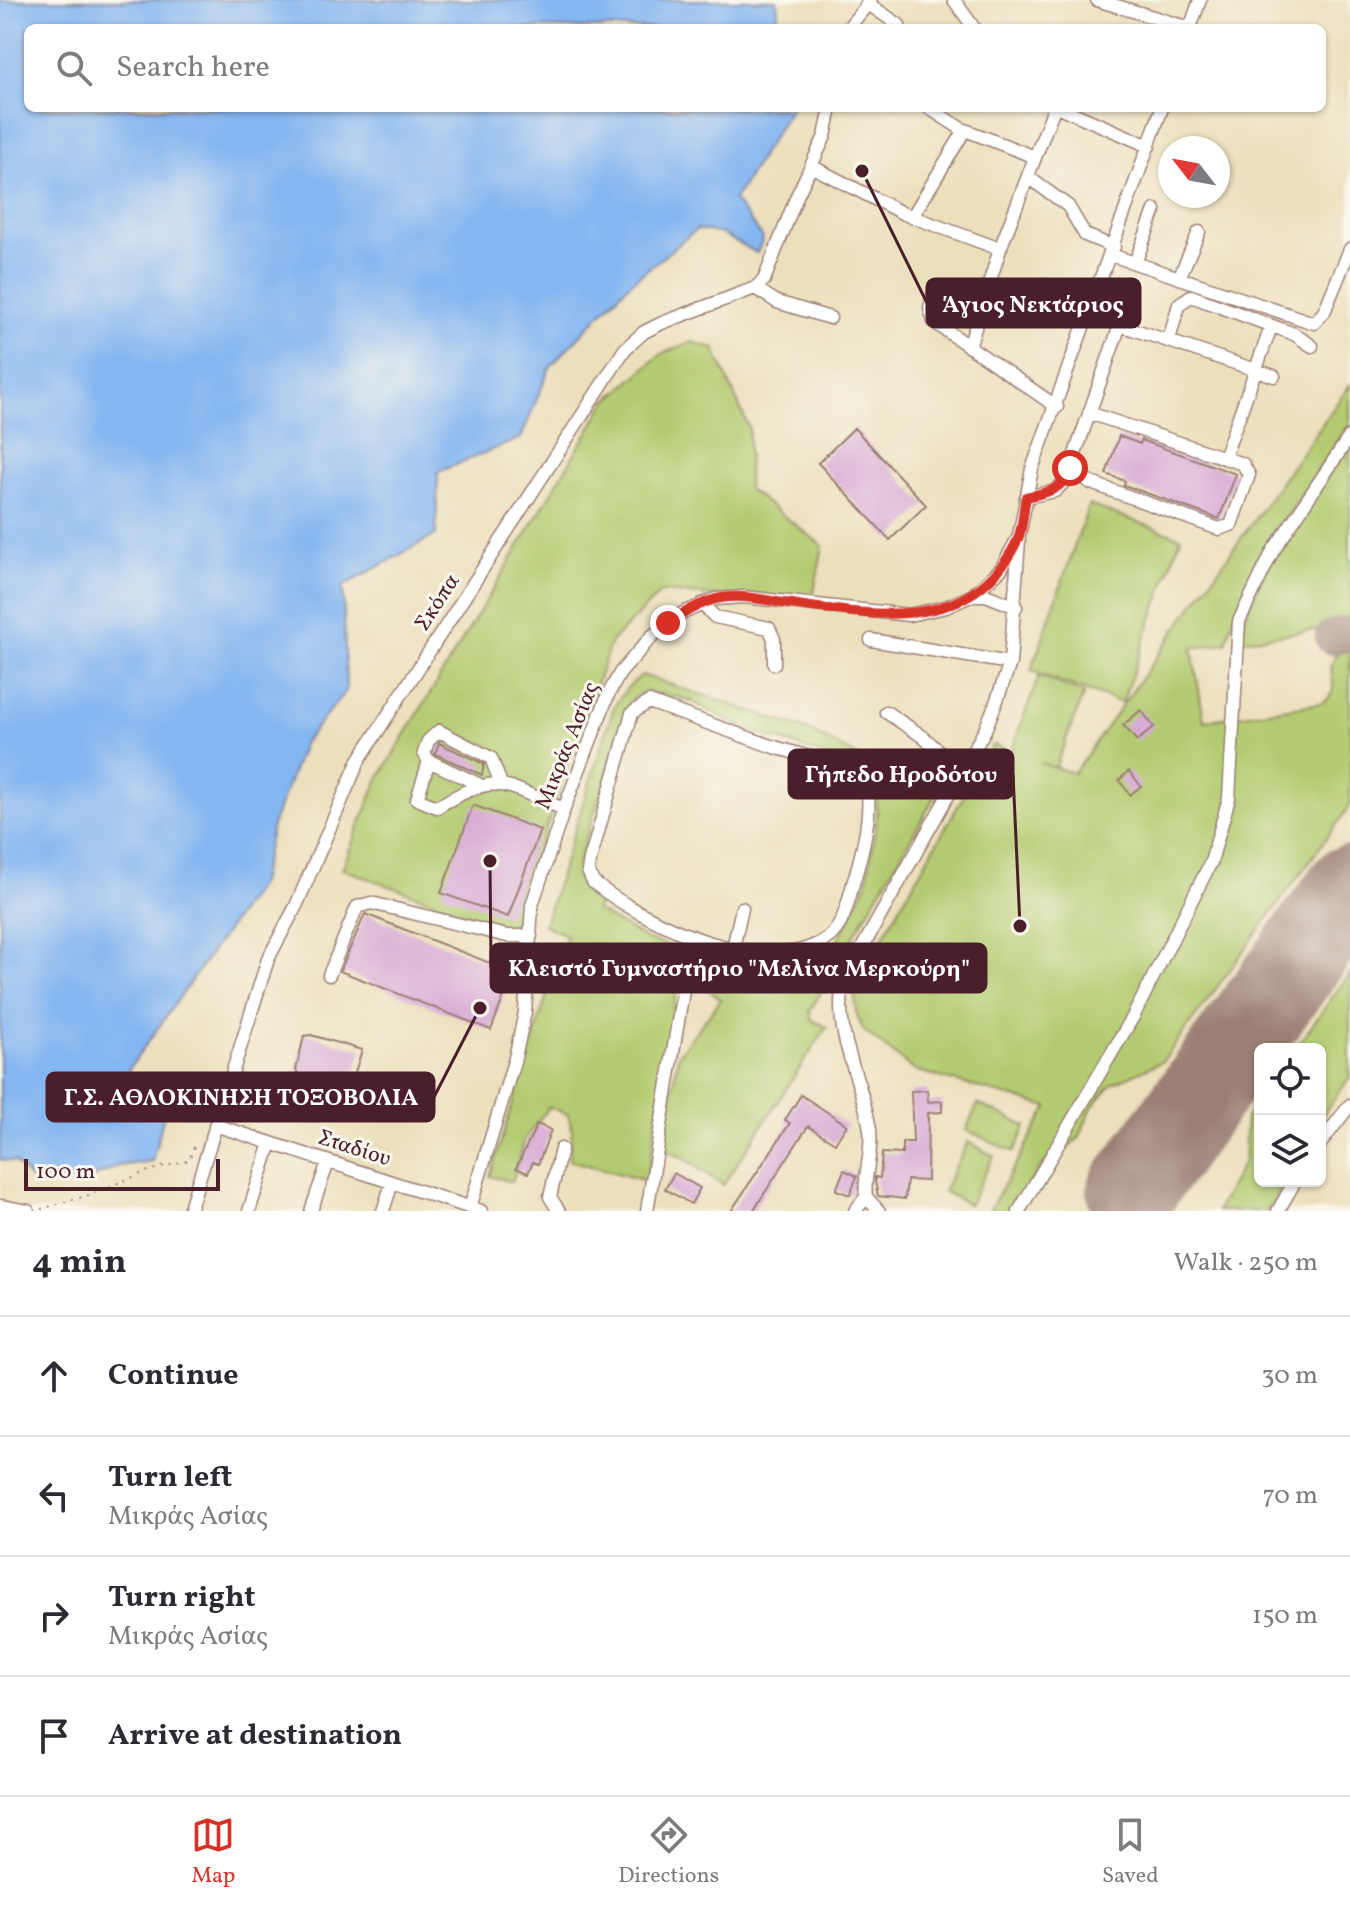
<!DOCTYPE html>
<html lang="en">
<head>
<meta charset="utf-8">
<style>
  body { margin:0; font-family:Vollkorn,serif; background:#f2f2f3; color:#2b2b33 }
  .controls { position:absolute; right:24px; bottom:24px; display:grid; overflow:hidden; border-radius:12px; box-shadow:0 2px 6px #0004 }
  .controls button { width:72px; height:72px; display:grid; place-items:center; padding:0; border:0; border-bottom:2px solid #e1e1e2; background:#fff; color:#2b2b33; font:40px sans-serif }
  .compass { position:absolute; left:1158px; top:136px; width:72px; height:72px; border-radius:50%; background:#fff; box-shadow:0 2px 6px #0004; rotate:301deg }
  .scale { position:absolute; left:24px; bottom:20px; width:196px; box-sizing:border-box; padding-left:8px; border:4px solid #4a1f2b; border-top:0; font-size:22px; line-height:28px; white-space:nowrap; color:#4a1f2b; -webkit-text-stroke:6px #fbf7ec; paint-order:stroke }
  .stop { position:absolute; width:24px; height:24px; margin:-18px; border:6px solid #d93025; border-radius:50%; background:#fff }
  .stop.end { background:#d93025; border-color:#fff; box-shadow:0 2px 8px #0008 }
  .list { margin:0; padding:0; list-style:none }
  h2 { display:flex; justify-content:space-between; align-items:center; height:104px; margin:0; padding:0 32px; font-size:34px }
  h2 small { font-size:26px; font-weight:400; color:#7c7c81 }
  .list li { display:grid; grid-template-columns:52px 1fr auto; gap:24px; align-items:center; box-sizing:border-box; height:120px; padding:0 32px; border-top:2px solid #e1e1e2 }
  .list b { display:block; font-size:30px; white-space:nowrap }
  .list p { margin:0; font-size:26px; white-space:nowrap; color:#7c7c81 }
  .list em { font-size:26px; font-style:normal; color:#7c7c81 }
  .icon { flex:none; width:44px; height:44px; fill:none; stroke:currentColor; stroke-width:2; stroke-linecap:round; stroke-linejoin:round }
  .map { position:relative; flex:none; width:1350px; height:1211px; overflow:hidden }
  .search { position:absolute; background:#fff; box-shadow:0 2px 6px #0004; left:24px; right:24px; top:24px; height:88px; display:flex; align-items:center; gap:20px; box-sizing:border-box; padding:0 28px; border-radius:12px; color:#7c7c81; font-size:30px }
  .sheet { height:584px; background:#fff }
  nav { display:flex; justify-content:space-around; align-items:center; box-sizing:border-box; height:112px; border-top:2px solid #e1e1e2; background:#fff; font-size:22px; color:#7c7c81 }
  nav a { display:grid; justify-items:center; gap:4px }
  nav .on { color:#d93025 }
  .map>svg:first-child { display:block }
  .green { fill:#b3cb6f; stroke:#7e754d; stroke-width:2 }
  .water { fill:#84b6f1; stroke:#676a8e; stroke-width:2 }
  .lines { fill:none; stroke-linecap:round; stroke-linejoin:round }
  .taxiway { stroke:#9b7f74; stroke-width:36 }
  .runway { stroke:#9b7f74; stroke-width:88 }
  .building { fill:#d8abd5 }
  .minor-casing { stroke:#9b7f74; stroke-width:15 }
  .path { stroke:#9b7f74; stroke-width:2; stroke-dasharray:2 6; stroke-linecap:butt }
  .minor { stroke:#fff; stroke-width:12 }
  .route { stroke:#d93025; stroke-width:10 }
  .labels { text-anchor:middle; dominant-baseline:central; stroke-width:6; stroke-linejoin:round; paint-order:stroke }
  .street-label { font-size:22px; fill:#4a1f2b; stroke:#fbf7ec }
  .leader { fill:none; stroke:#4a1f2b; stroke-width:3 }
  .callout-dot { fill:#4a1f2b; stroke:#fbf7ec; stroke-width:3 }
  .callout { fill:#4a1f2b; stroke:#4a1f2b; stroke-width:3 }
  .callout-label { font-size:24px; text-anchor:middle; font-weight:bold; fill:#fff }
</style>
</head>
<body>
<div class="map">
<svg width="1350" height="1211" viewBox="0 0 1350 1211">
  <rect width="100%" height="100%" fill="#fbf7ec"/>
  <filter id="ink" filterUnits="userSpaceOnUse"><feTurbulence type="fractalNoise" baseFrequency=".0125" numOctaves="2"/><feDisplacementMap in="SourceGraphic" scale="16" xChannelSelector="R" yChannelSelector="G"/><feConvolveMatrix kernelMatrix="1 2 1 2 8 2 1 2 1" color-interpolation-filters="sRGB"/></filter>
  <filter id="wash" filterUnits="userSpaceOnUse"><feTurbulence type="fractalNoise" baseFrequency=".006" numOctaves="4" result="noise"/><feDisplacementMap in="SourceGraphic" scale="32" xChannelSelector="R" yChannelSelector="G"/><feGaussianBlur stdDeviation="1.8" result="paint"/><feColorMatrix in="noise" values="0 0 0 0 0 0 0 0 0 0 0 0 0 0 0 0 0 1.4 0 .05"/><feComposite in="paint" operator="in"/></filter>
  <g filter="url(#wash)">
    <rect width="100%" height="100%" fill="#ecdfbc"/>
    <path class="green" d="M691 342 714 348 749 428 748 489 823 546 812 603 661 592 611 642 511 929 342 869 378 780 606 402 661 354Z
      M1350 385V423L1272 538 1234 616 1226 643 1192 648 1204 721 1322 703C1350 687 1311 664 1350 647V806L1163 1061 1112 1084 1092 1107 1079 1138 1040 1167 1012 1211H989L1048 1107 914 1070 863 1030 856 1012 854 987 993 745 1011 751 1039 676 1084 693 1055 768 1040 763 1074 773Z
      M1350 444V625L1242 640C1242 587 1320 490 1350 444Z
      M1089 505 1181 537 1122 703 1031 671Z
      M642 675 808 730 935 797 810 1011 812 1020 827 1027 723 1185 684 1158 663 1150 678 1055 721 999 703 986 743 975 775 976V961L817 982 867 883 877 815 876 793 868 776 859 767 741 727 689 700 646 691 632 699 577 866 585 882 602 896 596 910 648 940 683 950 647 1181 569 1160 572 1130 568 1114 549 1107 525 1139 512 1182 490 1176 566 935 544 925 614 707 627 688Z
      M1350 973V1077L1320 1119V1049H1295Z
      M1260 1097V1181H1285L1268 1211H1217L1244 1161 1246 1118Z
      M978 1104 1026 1126 1014 1152 966 1130Z
      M968 1142 994 1156 969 1205 943 1191Z"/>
    <path class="water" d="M0 0H777L779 28H28V108H791L734 200 763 238 757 253 722 234 697 229 628 285 550 367 521 438 438 472 436 535 343 586 346 691 304 742 272 826 260 883 122 1079 162 1094 168 1100 152 1161 118 1166 84 1182 47 1178 36 1186 15 1162 0 1160Z"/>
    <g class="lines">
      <path class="taxiway" d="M1333 637 1350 634"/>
      <path class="runway" d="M1131 1192 1350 889"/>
    </g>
    <g id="blocks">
      <path class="building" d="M854 428 926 505 890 540 818 463Z
        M1119 436 1140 444 1141 440 1236 474 1219 519 1124 485 1125 481 1106 474Z
        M1141 710 1154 727 1137 741 1123 725Z
        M439 743 484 764 482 775 435 754Z
        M1129 771 1141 786 1130 795 1119 780Z
        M473 805 540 830 508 917 441 893Z
        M365 914 513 972 491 1030 340 971Z
        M311 1035 362 1050 343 1110 305 1097V1088L296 1070 304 1036Z
        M927 1090 928 1102 942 1101V1112L928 1113 927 1181 907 1180 905 1199 878 1196 875 1181V1177L880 1178 882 1153 902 1154V1142H913L911 1091Z
        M801 1095 847 1125 835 1143 808 1126 753 1211H731L790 1123 785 1120Z
        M537 1124 551 1130 538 1164 533 1162 528 1173 516 1168Z
        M844 1170 857 1176 850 1195 836 1190Z
        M674 1173 700 1188 691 1204 665 1189Z"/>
    </g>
  </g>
  <g filter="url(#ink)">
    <use href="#blocks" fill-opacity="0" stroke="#9b7f74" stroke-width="2"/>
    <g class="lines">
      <defs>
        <path id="minor" d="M954 0 974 28
          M1097 0 1189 28
          M867 3 899 25
          M848 28 871 0
          M1190 28 1200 0
          M929 108 960 128 1035 157
          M1061 108 1149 146
          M811 166 902 213 1000 249
          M1028 177 1068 206 1085 235 1114 247
          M912 217 965 130
          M1111 255 1314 323 1324 312 1350 249
          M1135 263 1155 210
          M1179 278 1199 232
          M755 288 777 302 830 318
          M935 289 930 308 934 322 1057 407
          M1169 340 1179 304 1191 296 1294 334 1312 346
          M969 347 1000 249 1054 108
          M1224 458 1271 327
          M1070 468 1091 483 1219 529 1231 525 1249 475 1243 464 1089 413
          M1026 497 1055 491 1066 480 1120 325 1274 376
          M973 595H986L1016 607
          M702 604 715 617 769 628 774 639V664
          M871 640 1010 663
          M649 702 771 746 851 769 866 781C873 808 863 850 855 877 849 896 845 925 829 937 769 983 642 922 593 882L588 871 590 860 632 713Z
          M886 712 922 736 960 770
          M429 761 478 784
          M501 784 491 758 439 731 428 741 424 753 429 761 417 799 437 807C500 770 500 784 564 809
          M733 948 742 908
          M329 975 357 907 371 903 507 936H531
          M215 1125 481 1211
          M1320 1144 1350 1105
          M866 1197C863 1175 873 1153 870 1130 863 1079 831 1033 844 980L985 730 997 700 1010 663 1019 540
          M866 1197 879 1211
          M0 1206 28 1211
          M470 1208 515 1058 525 1012 532 905 564 809 608 695 620 673 652 636 683 613 715 599 744 597 909 615 946 607 973 595 1001 569 1019 536 1032 469 1162 108
          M189 1211 268 959 296 906 359 760 625 349 644 332 662 323 755 288 764 280 797 196 825 136 831 108
          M249 1211 271 1143
          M311 1211 328 1162
          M383 1211 392 1183
          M559 1211 550 1197 561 1149
          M647 1211 692 936
          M855 1211 866 1197
          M1019 1211 1134 1015 1211 862 1229 798 1239 621 1273 551 1350 436
          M1278 1211 1295 1181"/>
      </defs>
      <use href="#minor" class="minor-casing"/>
      <path class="path" d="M41 1209 86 1196 148 1171 189 1160 194 1147"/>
      <use href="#minor" class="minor"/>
    </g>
  </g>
  <g class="lines" filter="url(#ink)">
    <path class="route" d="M668 623C687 611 707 598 730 597 751 595 771 602 791 604 876 616 974 634 1018 539 1023 527 1023 511 1026 497 1048 492 1062 491 1070 468"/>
  </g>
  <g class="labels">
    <g class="street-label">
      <text transform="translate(438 603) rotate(-57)">Σκόπα</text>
      <text transform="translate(568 746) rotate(-68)">Μικράς Ασίας</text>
      <text transform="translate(354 1149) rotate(18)">Σταδίου</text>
    </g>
  </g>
  <path class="leader" d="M862 171L927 303M1020 926L1013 774M490 861L491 968M480 1008L434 1097"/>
  <g class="callout-dot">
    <circle cx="862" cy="171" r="8"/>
    <circle cx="1020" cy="926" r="8"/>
    <circle cx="490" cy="861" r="8"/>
    <circle cx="480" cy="1008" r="8"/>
  </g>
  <g class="callout">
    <rect x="927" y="279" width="213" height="48" rx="8"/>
    <rect x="789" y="750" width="224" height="48" rx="8"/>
    <rect x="491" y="944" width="495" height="48" rx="8"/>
    <rect x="47" y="1073" width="387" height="48" rx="8"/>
  </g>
  <g class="callout-label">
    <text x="1033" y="312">Άγιος Νεκτάριος</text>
    <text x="901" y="782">Γήπεδο Ηροδότου</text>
    <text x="739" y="976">Κλειστό Γυμναστήριο "Μελίνα Μερκούρη"</text>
    <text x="241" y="1105">Γ.Σ. ΑΘΛΟΚΙΝΗΣΗ ΤΟΞΟΒΟΛΙΑ</text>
  </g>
</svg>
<div class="controls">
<button><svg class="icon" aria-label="locate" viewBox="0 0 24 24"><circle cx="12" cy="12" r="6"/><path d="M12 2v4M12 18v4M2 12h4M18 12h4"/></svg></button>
<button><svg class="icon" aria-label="layers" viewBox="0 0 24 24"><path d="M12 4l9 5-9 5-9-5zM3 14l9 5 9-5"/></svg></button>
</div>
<svg class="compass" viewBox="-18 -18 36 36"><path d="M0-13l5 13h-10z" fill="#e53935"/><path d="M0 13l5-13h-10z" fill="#7c7c81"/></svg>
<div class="scale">100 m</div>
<div class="stop" style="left:1070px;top:468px"></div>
<div class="stop end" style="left:668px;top:623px"></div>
<div class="search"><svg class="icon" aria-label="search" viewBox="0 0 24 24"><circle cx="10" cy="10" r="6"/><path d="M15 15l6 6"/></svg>Search here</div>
</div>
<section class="sheet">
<h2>4 min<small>Walk · 250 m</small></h2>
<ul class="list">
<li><svg class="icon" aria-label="ahead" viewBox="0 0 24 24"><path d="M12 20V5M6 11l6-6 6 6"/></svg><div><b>Continue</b></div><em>30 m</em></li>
<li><svg class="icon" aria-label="left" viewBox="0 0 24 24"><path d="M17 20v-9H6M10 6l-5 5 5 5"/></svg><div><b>Turn left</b><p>Μικράς Ασίας</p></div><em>70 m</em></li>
<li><svg class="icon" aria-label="right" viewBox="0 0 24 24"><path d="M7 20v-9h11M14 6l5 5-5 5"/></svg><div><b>Turn right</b><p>Μικράς Ασίας</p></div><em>150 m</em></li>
<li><svg class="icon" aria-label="arrive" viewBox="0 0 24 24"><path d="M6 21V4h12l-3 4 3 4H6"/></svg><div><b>Arrive at destination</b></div></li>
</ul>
</section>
<nav>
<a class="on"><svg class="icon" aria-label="map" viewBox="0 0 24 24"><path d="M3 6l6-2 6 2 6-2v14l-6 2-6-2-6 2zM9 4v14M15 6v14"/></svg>Map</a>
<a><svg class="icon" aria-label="directions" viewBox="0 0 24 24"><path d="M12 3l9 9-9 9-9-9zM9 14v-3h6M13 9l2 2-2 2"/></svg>Directions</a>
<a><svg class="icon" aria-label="saved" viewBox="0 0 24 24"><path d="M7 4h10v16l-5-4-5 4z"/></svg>Saved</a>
</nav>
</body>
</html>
